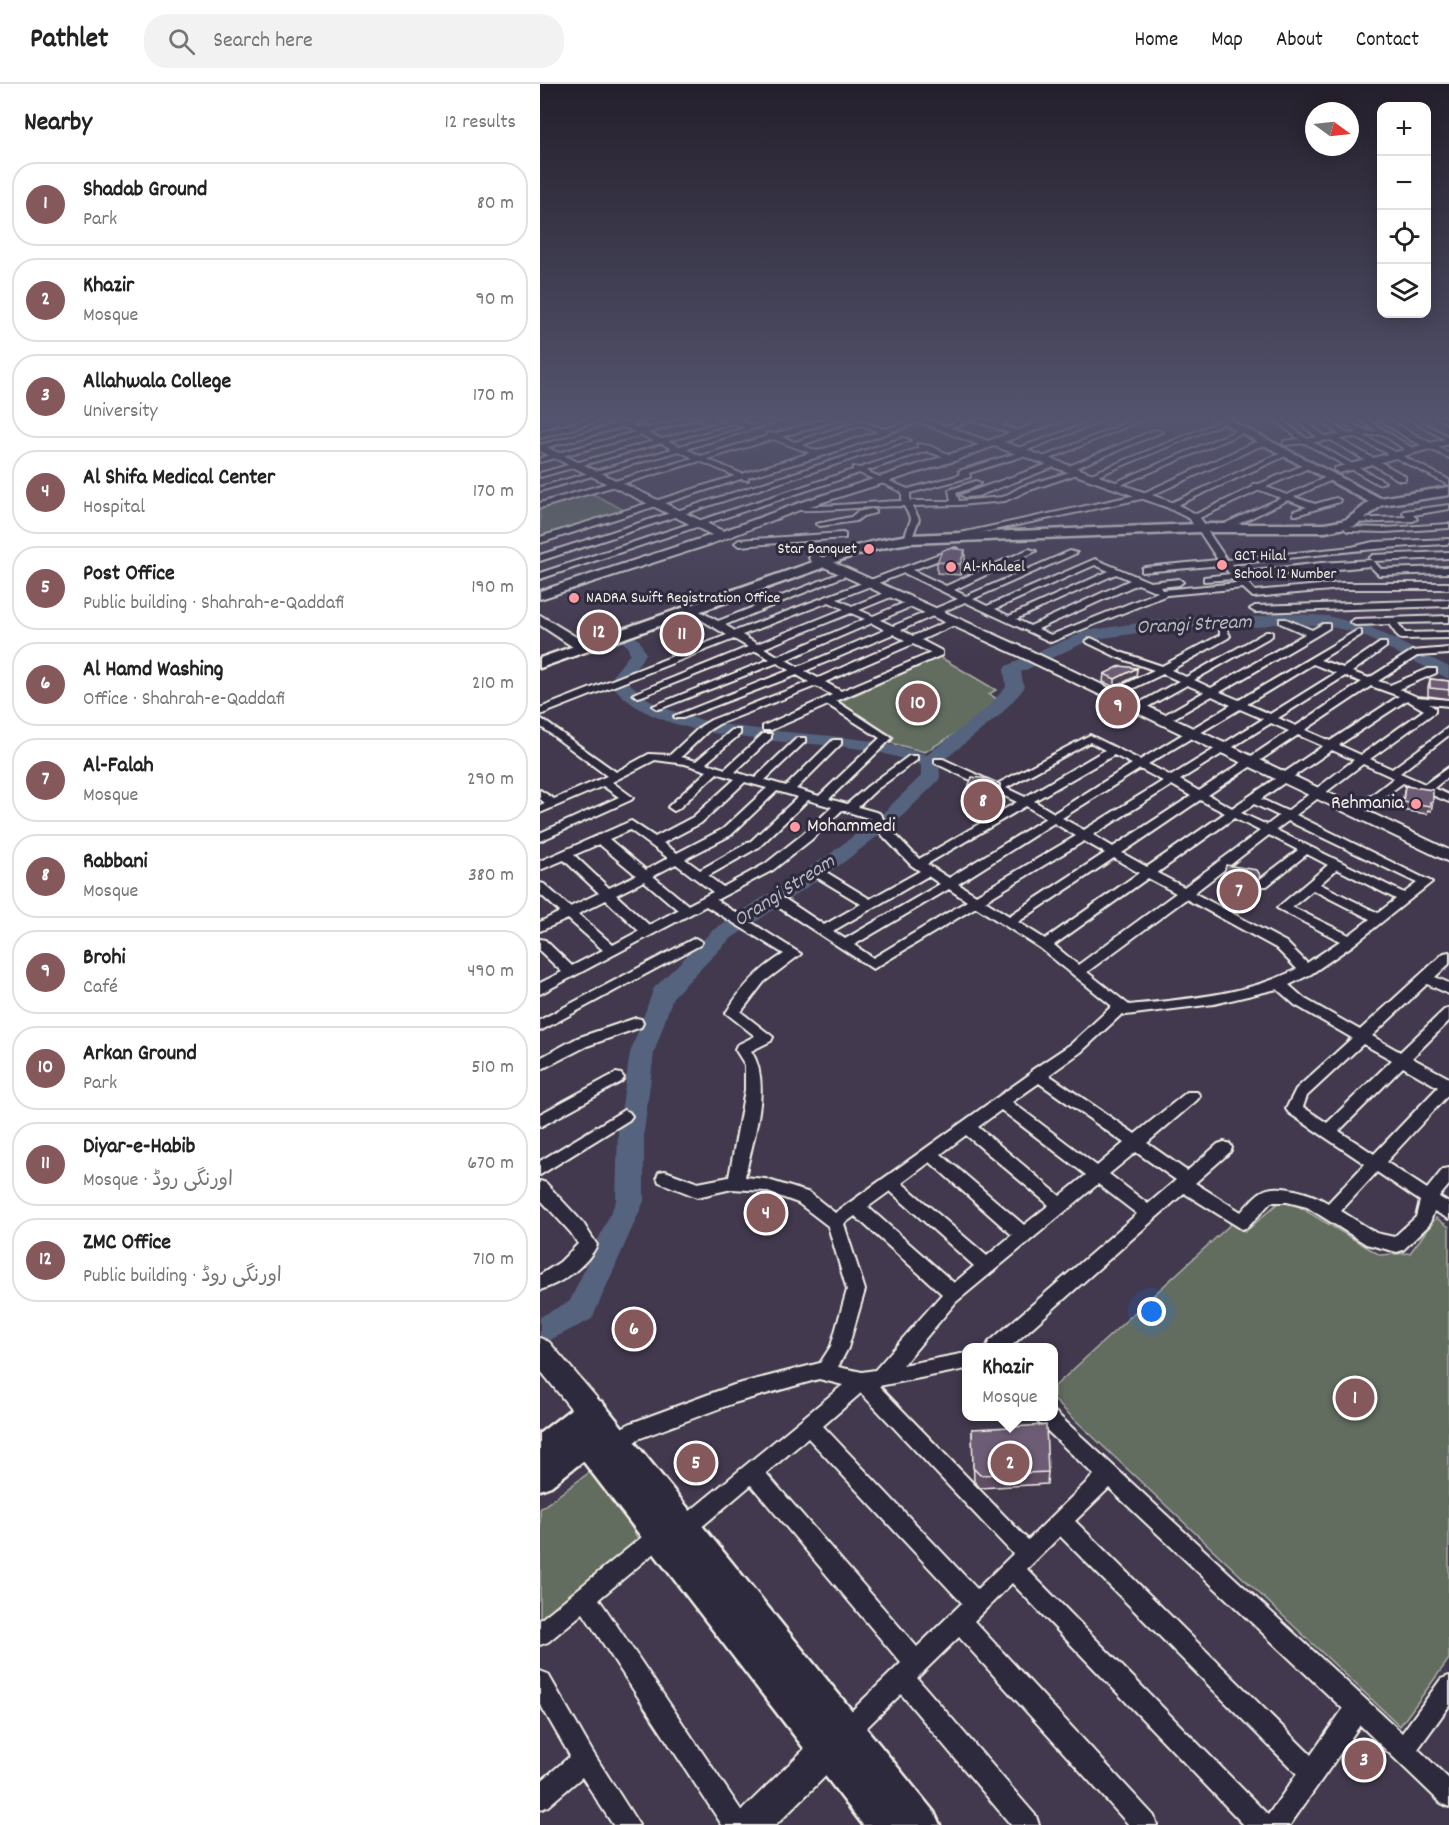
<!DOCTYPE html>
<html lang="en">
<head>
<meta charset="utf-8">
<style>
  body { margin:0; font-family:Dekko,"Playpen Sans Arabic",sans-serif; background:#f2f2f2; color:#222 }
  .controls { position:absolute; right:18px; top:18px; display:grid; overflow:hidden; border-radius:12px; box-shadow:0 3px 15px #0003 }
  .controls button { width:54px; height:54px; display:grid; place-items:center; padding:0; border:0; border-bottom:2px solid #e0e0e0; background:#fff; color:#222; font:30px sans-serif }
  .compass { position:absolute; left:765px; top:18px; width:54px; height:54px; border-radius:50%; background:#fff; box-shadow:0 3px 15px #0003; rotate:105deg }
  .you { position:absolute; left:612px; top:1228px; width:21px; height:21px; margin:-15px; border:4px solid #fff; border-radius:50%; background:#1a73e8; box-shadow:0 0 0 9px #1a73e833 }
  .badge { display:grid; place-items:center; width:39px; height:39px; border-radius:50%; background:#85585c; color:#fff; font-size:20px; font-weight:700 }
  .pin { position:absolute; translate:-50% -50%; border:3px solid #fff; box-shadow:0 2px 6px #0006 }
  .popup { position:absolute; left:422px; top:1259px; width:96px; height:78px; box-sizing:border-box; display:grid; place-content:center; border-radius:12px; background:#fff; filter:drop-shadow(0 2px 4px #0005); font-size:20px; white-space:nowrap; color:#767676 }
  .popup b { font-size:22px; color:#222 }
  .popup::after { content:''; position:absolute; left:50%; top:100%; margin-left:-12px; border:12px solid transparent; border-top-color:#fff }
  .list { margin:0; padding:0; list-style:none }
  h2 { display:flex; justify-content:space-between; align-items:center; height:78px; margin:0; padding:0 24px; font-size:26px }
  h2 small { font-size:20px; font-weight:400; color:#767676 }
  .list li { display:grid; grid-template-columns:39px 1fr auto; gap:18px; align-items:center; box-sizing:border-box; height:84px; margin:0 12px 12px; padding:0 12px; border:2px solid #e0e0e0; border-radius:24px }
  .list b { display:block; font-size:22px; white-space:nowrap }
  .list p { margin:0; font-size:20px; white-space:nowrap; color:#767676 }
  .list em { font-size:20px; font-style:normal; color:#767676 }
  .icon { flex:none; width:33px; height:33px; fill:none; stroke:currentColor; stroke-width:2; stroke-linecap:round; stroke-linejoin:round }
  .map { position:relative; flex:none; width:909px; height:1741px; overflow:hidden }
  header { display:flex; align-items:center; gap:36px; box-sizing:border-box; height:84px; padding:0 30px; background:#fff; border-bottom:2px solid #e0e0e0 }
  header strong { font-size:28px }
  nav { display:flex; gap:33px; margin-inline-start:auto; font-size:21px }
  .search { width:420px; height:54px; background:#f2f2f2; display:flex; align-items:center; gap:15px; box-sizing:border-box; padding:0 21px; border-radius:24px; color:#767676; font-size:22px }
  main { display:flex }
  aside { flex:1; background:#fff }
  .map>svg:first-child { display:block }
  .green { fill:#626d61; stroke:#abafa4; stroke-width:1.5 }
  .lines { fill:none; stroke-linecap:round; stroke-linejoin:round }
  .river { fill:#54637e; fill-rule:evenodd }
  .street-casing { stroke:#f4f1e8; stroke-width:4 }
  .secondary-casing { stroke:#f4f1e8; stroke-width:4 }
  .primary-casing { stroke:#f4f1e8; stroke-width:5 }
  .street { fill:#2f2a3d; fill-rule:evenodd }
  .secondary { fill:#2f2a3d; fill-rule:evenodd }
  .primary { fill:#2f2a3d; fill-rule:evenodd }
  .wall { fill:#5e4e64; stroke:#f4f1e8; stroke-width:1.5 }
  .shaded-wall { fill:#4c4051; stroke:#f4f1e8; stroke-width:1.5 }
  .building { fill:#6d5b74; stroke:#f4f1e8; stroke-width:1.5 }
  .poi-dot { fill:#ff9aa2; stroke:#2f2a3d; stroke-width:2 }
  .labels { text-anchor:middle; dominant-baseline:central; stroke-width:6; stroke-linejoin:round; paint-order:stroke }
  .far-poi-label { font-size:16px; fill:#f4f1e8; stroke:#2f2a3d; text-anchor:start }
  .poi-label { font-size:20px; fill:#f4f1e8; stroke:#2f2a3d; text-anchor:end }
  .water-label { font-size:21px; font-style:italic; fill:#b4b8be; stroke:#2f2a3d }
</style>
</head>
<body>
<header>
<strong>Pathlet</strong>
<div class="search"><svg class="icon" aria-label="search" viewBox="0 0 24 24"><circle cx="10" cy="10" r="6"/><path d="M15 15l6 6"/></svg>Search here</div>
<nav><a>Home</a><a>Map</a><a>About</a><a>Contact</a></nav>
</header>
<main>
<aside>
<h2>Nearby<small>12 results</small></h2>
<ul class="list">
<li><span class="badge">1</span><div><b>Shadab Ground</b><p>Park</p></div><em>80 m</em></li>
<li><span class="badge">2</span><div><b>Khazir</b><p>Mosque</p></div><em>90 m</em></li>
<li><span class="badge">3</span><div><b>Allahwala College</b><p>University</p></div><em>170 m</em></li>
<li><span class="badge">4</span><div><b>Al Shifa Medical Center</b><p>Hospital</p></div><em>170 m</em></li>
<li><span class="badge">5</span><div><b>Post Office</b><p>Public building · Shahrah-e-Qaddafi</p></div><em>190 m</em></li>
<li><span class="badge">6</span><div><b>Al Hamd Washing</b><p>Office · Shahrah-e-Qaddafi</p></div><em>210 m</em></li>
<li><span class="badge">7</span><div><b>Al-Falah</b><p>Mosque</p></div><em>290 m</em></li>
<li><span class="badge">8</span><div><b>Rabbani</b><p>Mosque</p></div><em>380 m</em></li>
<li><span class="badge">9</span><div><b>Brohi</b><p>Café</p></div><em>490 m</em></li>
<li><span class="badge">10</span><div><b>Arkan Ground</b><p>Park</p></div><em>510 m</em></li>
<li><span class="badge">11</span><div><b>Diyar-e-Habib</b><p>Mosque · اورنگی روڈ</p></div><em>670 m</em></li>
<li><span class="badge">12</span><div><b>ZMC Office</b><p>Public building · اورنگی روڈ</p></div><em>710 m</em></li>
</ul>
</aside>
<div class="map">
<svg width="909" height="1741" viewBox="0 0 909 1741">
  <rect width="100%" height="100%" fill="#42394e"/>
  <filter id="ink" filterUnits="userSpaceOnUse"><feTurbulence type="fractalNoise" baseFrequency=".0167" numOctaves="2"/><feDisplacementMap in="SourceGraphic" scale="12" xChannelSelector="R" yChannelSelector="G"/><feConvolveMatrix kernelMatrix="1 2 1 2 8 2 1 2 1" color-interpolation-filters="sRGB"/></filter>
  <g filter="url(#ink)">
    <path class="green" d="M47 407 88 428 0 456V422Z
      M400 573 456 606 449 610 457 615 453 621 430 641 385 668 351 659 354 653 299 618Z
      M739 1118 753 1119 840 1171 870 1169 896 1134 909 1143V1575L860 1642 514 1316V1303L692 1139 705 1148Z
      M54 1385 67 1400 99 1457 0 1541V1425Z"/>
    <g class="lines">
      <path class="river" d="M738 529 788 532 830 543 909 583V595L818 549 788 542 738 539 718 543 677 542 611 547 550 556 481 588 484 604 481 608 460 631 399 680 400 693 398 697 357 737 304 778 189 856 133 913 114 969 104 1048V1117L52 1235 0 1261V1233L30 1217 76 1117 78 1048 90 969 114 904 173 846 290 770 343 729 381 692V681C359 673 338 667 314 664 248 655 113 659 72 600L74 590 90 570 87 562 79 554 81 551H93L100 557 106 570 90 591 89 599C97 605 105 614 114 619 193 658 300 640 387 671L448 623 466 603 464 586 466 582 546 547 611 537 677 532 718 533Z"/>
      <defs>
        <path id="street" d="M64 333C72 332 76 337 84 338 93 339 105 333 115 333L91 341C115 351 137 331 161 333L108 349 122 355 187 336 181 333 198 335 212 342 244 333H253L146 365 161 372 227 352V349L234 350 293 333H308L345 345 382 334 385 336 282 372 208 393V396L201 395 0 459V453L195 392 160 377 0 424V419L153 374 139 367 0 407V403L132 365 121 359 0 393V389L114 357 101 351 0 378V374L95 348 83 343 0 365V361L77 340ZM301 335 314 339 255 358 241 353ZM193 339 205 344 140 362 128 357ZM321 341 338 348 277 367 262 361ZM233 355 270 369 202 390 167 375Z
          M429 333H438L454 339 470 333H478L461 341 483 349 476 351 432 336 404 346 400 344Z
          M565 333H573L485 367 487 371 429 389 430 393 370 409V417H411L409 406 436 397 440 399 439 401 416 409 419 417 463 413 481 403 536 386 543 388 487 407 465 417 419 421 372 422 379 435 372 454 365 452 371 435 364 422C328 422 293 427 257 426L253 424 257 422C292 423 327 418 362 417V408L319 389 0 495V489L313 386V383L320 384 379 364 377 360 390 362 417 374 413 376 386 367 326 387 368 405 420 391 419 387 477 369 476 365Z
          M601 333H609L505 377 498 375Z
          M731 333H738L767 355 777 353 752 333H759L785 352 800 351 776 333H783L808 350 817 349 795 333C813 333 816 349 836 347L816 333H823L877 367 870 369 842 350 824 352 909 396V401L815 353 799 355 865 392V396H859L791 356 773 358 845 398 838 400 765 359 744 361V357L759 355Z
          M836 333H843L909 369V374L872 357Z
          M866 333H873L909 353V358Z
          M895 333H903L909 335V340Z
          M684 336 689 337 553 394 546 392Z
          M700 345 707 347 576 403 569 401Z
          M615 346 622 348 531 386 524 384Z
          M363 354 370 356 0 477V471Z
          M726 357 730 359 729 361 718 363 606 414 420 453 416 450 601 410 713 359Z
          M743 368 750 370 633 423 626 421Z
          M514 378 521 380 438 412 425 413 421 411Z
          M768 379 772 381 771 383 726 403 747 411 791 391H794V395L754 413 775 420 796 414 800 416 799 418 757 431H754V427L767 423 748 416 692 443H686V439L741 414 720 406 657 435 650 433 713 403V400H719Z
          M909 421V425L873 431 877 435 873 437 806 439 802 437 806 435 866 433 863 429 864 427Z
          M332 425 336 427 335 429 323 432 316 437 280 442 276 440 311 433 317 428Z
          M656 439H662L687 476 812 463 833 458 909 455V459L906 460C834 463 763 473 691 480L699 489 781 479 832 476 841 485 909 483V489L839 491 830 482 703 494 715 507 802 499H909V505H802L713 513 703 504 627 511 511 558 425 518 361 546 373 552 413 535H419V539L381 556 402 567V571L296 617 352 654 289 715 307 720 328 702 369 672H377V676L336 706 318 723 339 729 351 746 379 775 477 718 395 679V675H403L457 700 550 651 600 676 691 621 672 612 627 638H619V634L664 608 647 601 602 626H594V622L639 597 623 590 575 613H567V609L614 586 577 573 548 559 546 557 551 554 583 569 622 582 680 551V544H686L690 552 688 554 631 586 646 593 726 548H732V552L654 596 671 604 765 550 740 539V535H746L772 546 783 540H789V544L776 552 680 608 699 616 818 546 821 547V551L780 576 803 584 840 559H846V563L812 588 829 594 872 567 909 564V570L877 572 838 597 850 601 888 585H896V589L859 605 877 613 909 616V622L889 620 895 624V628L830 675 852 685 909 643V651L860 689 885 700 909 683V692L894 704 909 711V718L863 699 820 730H812L810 728 812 726 854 694 823 680 756 731 892 798 813 861 771 890 749 901 765 915 820 946 904 869 909 868V880L895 893 909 899V910L887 900 832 952 860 968 904 926 909 924V937L872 974 909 994V1010L846 1078 887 1105 903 1085 909 1084V1101L899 1113 909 1119V1135L894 1127 889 1141 863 1166 857 1168 826 1160 767 1123 747 1118H731L708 1143 702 1145 644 1109 469 1264H446L449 1258 597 1130 558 1100 416 1218 363 1281 426 1269V1285L339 1302 488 1456 554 1391 498 1338 496 1332H514V1327L862 1649 901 1595 909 1592V1622L878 1665 909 1695V1723L901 1719 820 1641 750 1741H704L472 1499 434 1537 614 1732 617 1741H589L419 1553 377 1594 496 1732 499 1741H471L361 1610 314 1656 306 1660 298 1656 294 1648 298 1640 361 1579 211 1401 152 1451 145 1454 138 1451 135 1444 138 1437 303 1301 279 1295 194 1319 98 1355 84 1368 77 1370 70 1368 67 1361C72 1351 81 1343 91 1339L194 1301 280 1279 291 1262 307 1206 288 1142 258 1119 225 1107 192 1105 157 1113 119 1098 117 1093 119 1088 125 1087 158 1099 189 1093 205 1006V981L195 965 197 961 215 952 186 929C201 904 219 885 244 870L166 822 0 910V899L22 888 0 867V855L5 856 32 882 63 866 28 835 0 847V838L20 828 0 810V799L4 800 30 823 59 809 24 776 0 786V777L91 737 115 753 153 733 195 695 177 689 138 725 134 727 128 723 130 721 167 687 145 680 115 676 72 698 91 712 93 714 91 716 0 757V749L79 713 63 702 0 729V721L5 719 0 715V706L14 715 67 692 0 642V634L76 688 109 670 130 671 161 642 171 636 269 598 257 591 143 634H135L134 632 250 586 237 579 122 624 118 625 113 622 230 575 216 567 102 612 98 613 93 610 208 563 194 555 0 631V624L187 551 148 528V524H154L178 537 305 487 312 489 185 541 195 547 415 464 418 465V469L372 486 406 502 489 465 496 467 414 506 426 512 530 467 537 469 433 515 447 522 555 475 610 498 639 495 643 498 639 501 620 503 622 506 698 499 694 495 664 497V493L690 490 682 481 602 488V484L605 483 678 476 655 441ZM555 481 569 487 469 532 455 525ZM364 489 418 515 353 542 340 536 377 520V516H371L333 532 319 526 356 511V507H350L312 522 297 515ZM576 490 590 496 490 542 476 535ZM598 500 618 508 511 551 498 545ZM289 518 304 525 217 560 202 551ZM311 529 325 535 238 572 224 564ZM332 539 345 546 258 583 246 576ZM353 550 365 556 278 594 265 587ZM373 560 391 569 301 607 285 598ZM773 580 796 589 730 630 707 620ZM805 592 822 598 756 642 738 634ZM276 602 292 611 223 642V646H231L288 621 340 654 279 712 256 705 301 660V656H293L246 702 225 696 265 658V654H257L215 694 195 688 231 654V650H223L185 685 166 679 200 650V646H192L156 677 141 673 169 646 179 640ZM831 602 859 612 790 657 765 646ZM867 616 884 626 821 671 799 661ZM700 625 723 635 631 692 608 680ZM731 639 749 647 659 707 640 696ZM758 651 783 662 692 724 668 711ZM550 658 565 666 485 713 466 704ZM792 666 814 676 747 727 721 715ZM574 671 592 680 514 729 494 717ZM600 685 623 697 544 746 522 734ZM205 698 227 704 183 745 137 769 123 759 161 739ZM632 701 651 712 573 763 553 751ZM237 707 258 713 211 757 160 786 145 775 191 751ZM268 716 292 723 263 750 225 780 183 803 168 792 219 763ZM660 716 685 729 607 783 582 769ZM714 720 739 732 727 741 701 729ZM486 722 506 734 409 794 387 780ZM302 726 331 735 343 752 371 781 380 787 330 815 286 788H278L276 791 278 794 321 820 284 841 245 815H235L234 818 235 821 333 885 436 823 500 864 572 922 531 960 492 986 490 990 295 1129 270 1109 225 1095 205 1093C212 1058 233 999 211 967L231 957 233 953 201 928 224 898 261 870 176 816 233 786 271 756ZM694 734 720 747 644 803 617 789ZM748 737 877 799 864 809 736 746ZM514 739 536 752 436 811 418 800ZM90 746 128 774 106 786 69 755ZM729 751 758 766 719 796 717 799 719 802H727L767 770 788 781 737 824 800 857 767 879 746 858 654 809ZM544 757 565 769 469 832 445 817ZM59 760 96 791 69 804 34 771ZM574 774 599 789 505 855 478 838ZM136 780 173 808 148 821 113 792ZM797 785 856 815 838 829 780 800ZM388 792 400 800 305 855 293 847ZM608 794 636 809 538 881 514 861ZM104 797 138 826 109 841 76 811ZM409 805 427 817 333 874 314 861ZM773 806 830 835 809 851 752 823ZM646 815 736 864 757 885C706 911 645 915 589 921L547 888ZM66 816 99 847 73 861 38 830ZM737 905 755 921 812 954 756 1005 746 1025 749 1029 825 1080 788 1119C774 1110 736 1097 721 1108 713 1113 707 1122 701 1128L655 1099 690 1068 692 1064 690 1060 684 1058 678 1060 647 1087 607 1059 657 1016 660 1012 657 1008H647L595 1050 509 991 541 968 582 930 586 931 674 920ZM823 960 852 976 787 1039 763 1023 767 1012ZM863 983 898 1003 834 1070 799 1047ZM499 999 584 1059 557 1082 472 1018ZM461 1026 546 1091 520 1112 438 1043ZM426 1051 509 1121 484 1141 401 1070ZM596 1068 636 1096 608 1120 569 1090ZM390 1078 472 1151 447 1172 362 1099ZM837 1088 880 1117 876 1133 854 1153 836 1149 801 1127ZM350 1107 434 1182 414 1199 328 1123ZM315 1132 402 1210 335 1286 322 1288 298 1283 308 1264 325 1206 304 1140ZM321 1309 473 1470 437 1505 283 1342ZM268 1354 422 1519 377 1563 226 1389ZM569 1404 803 1625 771 1671 535 1437ZM520 1452 757 1690 728 1731 487 1485Z
          M909 440V444L845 448 808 447 804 445 808 443 845 444Z
          M302 449 305 450V454L199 462 195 459 199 456Z
          M909 468V474L833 477 829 474 833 471Z
          M909 516V522L715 528 710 525 715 522Z
          M909 532V538L858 539 865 549 909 548V554L862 555 859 554 849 540 815 541 810 538 815 535Z
          M155 854 162 858 160 861 0 947V936Z
          M96 934 101 935 103 939 101 943 47 962 0 986V974L37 954Z
          M76 989 81 990 84 994 81 998 0 1043V1030Z
          M84 1026 89 1028 92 1032 89 1036 0 1091V1077Z
          M0 1097 6 1099 43 1139 57 1161C46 1183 22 1199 0 1206V1191L20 1178 38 1160 31 1149 0 1115Z
          M120 1441 127 1444 130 1451 127 1458 59 1515 205 1732 208 1741H182L43 1529 8 1558 0 1561V1536L113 1444Z
          M0 1587 8 1590 52 1667 99 1741H73L42 1693 8 1722 0 1726V1698L30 1672 0 1620Z"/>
        <path id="secondary" d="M57 333H72L0 354V348Z
          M367 333H380L448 357 514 333H527L526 335 464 358 634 419 658 431 665 441 663 444H655L650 435 626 423 454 362 417 376 270 422 171 460 0 515V507L172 451 0 367V360L183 447 262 418 439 361Z
          M909 354V360L799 389 794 386 795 384Z
          M275 470 489 566 909 766V778L479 572 271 477 269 474 271 471Z
          M0 531 49 561 51 564 49 567H39L0 541Z
          M0 1254 9 1258 61 1319 65 1328 61 1337 51 1341 41 1337 0 1286Z
          M294 1643 306 1648 311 1660 306 1672 236 1741H194L199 1729 282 1648Z"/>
        <path id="primary" d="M672 333H684L840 414 909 403V411L842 421 815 442 785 448H660L369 459C338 464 308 471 280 485L0 584V574L270 479C302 464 335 456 369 451L660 440H785L806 436 829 418Z
          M51 1314 62 1318 394 1728 400 1741H323L43 1377 11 1402 0 1406V1349L40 1318Z"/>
      </defs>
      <use href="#street" class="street-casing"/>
      <use href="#secondary" class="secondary-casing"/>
      <use href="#primary" class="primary-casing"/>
      <use href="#street" class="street"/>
      <use href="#secondary" class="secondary"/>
      <use href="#primary" class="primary"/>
    </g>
    <path class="wall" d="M425 476 420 491 397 489V478Z
      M597 584 596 592 575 603 563 598 564 590Z
      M890 595 909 597V615L888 612V603Z
      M460 700V712L453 729 424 726V714Z
      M865 702 893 718 891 727 888 726 887 730 861 726Z
      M720 791 715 820 679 815 681 802Z
      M432 1345 508 1388 507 1400 440 1404 434 1397Z"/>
    <path class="shaded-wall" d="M425 466V476L420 491V480Z
      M597 584 596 592 575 603V595Z
      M460 700V712L453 729V717Z"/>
    <path class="building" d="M408 464 425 466 420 480 397 478 402 467Z
      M580 582 597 584 575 595 564 590Z
      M890 595 909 597V606L890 604Z
      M432 693 448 695 460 700 453 717 424 714Z
      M865 702 893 706V718H890V722L863 718Z
      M686 781 717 786 720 791 717 807 681 802Z
      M506 1341 508 1388 440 1391 433 1384 432 1345Z"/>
  </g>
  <linearGradient id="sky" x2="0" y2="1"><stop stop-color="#241f2b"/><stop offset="0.58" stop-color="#54546e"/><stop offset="1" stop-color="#54546e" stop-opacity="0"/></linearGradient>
  <rect width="909" height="576" fill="url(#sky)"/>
  <g class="poi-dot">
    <circle cx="329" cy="465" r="6"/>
    <circle cx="682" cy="481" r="6"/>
    <circle cx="411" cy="483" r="6"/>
    <circle cx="34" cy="514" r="6"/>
    <circle cx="876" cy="720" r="6"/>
    <circle cx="255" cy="743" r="6"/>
  </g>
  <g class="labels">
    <g class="far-poi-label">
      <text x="317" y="465" text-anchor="end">Star Banquet</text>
      <text x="694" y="472">GCT Hilal<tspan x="694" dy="18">School 12 Number</tspan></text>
      <text x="423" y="483">Al-Khaleel</text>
      <text x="46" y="514">NADRA Swift Registration Office</text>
    </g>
    <g class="poi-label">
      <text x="864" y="720">Rehmania</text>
      <text x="267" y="743" text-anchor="start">Mohammedi</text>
    </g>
    <g class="water-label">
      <text transform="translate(654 542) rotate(-3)">Orangi Stream</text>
      <text transform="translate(245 808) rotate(-33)">Orangi Stream</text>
    </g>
  </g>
</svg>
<div class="controls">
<button>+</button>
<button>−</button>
<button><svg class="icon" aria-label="locate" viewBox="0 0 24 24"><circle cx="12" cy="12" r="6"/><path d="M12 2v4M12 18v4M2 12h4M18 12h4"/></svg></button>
<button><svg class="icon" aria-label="layers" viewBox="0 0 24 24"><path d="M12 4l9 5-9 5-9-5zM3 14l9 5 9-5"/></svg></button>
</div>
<svg class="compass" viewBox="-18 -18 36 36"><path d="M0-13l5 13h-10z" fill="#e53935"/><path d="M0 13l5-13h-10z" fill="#767676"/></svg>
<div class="you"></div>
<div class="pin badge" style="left:815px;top:1314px">1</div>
<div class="pin badge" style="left:470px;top:1379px">2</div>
<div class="popup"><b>Khazir</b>Mosque</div>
<div class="pin badge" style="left:824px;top:1676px">3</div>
<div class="pin badge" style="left:226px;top:1129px">4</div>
<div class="pin badge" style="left:156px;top:1379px">5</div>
<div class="pin badge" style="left:94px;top:1245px">6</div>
<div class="pin badge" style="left:699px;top:807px">7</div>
<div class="pin badge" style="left:443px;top:717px">8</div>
<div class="pin badge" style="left:578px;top:622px">9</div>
<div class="pin badge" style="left:378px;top:619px">10</div>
<div class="pin badge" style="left:142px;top:550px">11</div>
<div class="pin badge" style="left:59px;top:548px">12</div>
</div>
</main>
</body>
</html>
